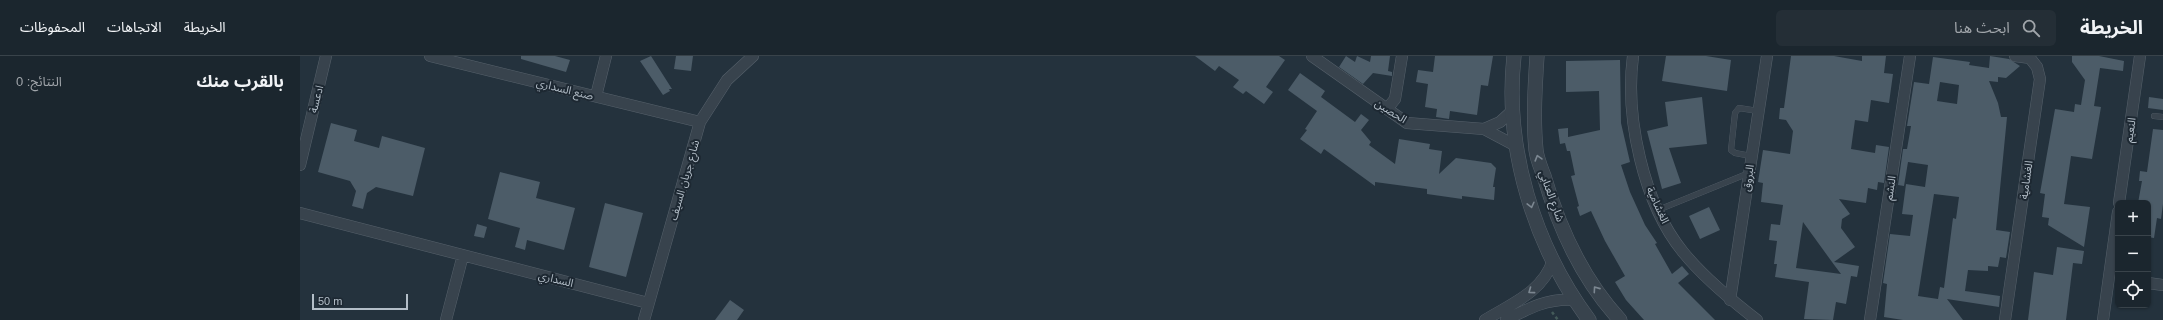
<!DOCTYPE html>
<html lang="ar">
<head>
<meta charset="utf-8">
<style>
  body { margin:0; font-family:Arial,"Noto Sans Arabic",sans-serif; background:#242e36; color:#f1f3f6; direction:rtl }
  .controls { position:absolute; right:12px; bottom:12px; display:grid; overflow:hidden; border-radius:6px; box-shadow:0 1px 3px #0004 }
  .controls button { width:36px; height:36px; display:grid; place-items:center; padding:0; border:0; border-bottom:1px solid #39434a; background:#1b262e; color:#f1f3f6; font:20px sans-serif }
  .scale { position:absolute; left:12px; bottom:10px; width:96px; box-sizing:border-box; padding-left:4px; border:2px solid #b3bec8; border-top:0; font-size:11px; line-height:14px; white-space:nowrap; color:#b3bec8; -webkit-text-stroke:3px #1d2832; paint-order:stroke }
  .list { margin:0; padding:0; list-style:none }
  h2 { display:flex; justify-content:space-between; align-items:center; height:52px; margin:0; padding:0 16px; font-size:17px }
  h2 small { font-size:13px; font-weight:400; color:#a0a5aa }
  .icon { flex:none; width:22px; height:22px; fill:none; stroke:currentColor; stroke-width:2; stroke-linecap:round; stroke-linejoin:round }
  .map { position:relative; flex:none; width:1863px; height:264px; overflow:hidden; direction:ltr }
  header { display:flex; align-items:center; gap:24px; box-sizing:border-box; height:56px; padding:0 20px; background:#1b262e; border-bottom:1px solid #39434a }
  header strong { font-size:19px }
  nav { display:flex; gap:22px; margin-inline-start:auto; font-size:14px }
  .search { width:280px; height:36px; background:#242e36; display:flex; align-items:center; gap:10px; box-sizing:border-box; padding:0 14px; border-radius:6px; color:#a0a5aa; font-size:15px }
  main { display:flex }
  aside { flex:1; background:#1b262e }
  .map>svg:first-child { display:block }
  .building { fill:#4c5c68; fill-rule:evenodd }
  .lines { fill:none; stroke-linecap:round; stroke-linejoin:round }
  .service-casing { stroke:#56616b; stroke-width:6 }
  .minor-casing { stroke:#56616b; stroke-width:12 }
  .tertiary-casing { stroke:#56616b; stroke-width:15 }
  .path { stroke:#445a59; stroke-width:2.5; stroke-dasharray:3 3; stroke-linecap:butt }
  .service { stroke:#38434d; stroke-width:5.5 }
  .minor { stroke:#38434d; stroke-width:11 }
  .tertiary { stroke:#38434d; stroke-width:14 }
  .oneway { stroke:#7c8791 }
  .labels { text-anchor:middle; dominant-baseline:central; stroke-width:4; stroke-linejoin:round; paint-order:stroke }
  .street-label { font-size:11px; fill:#b3bec8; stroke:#1d2832 }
</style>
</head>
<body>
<header>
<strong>الخريطة</strong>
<div class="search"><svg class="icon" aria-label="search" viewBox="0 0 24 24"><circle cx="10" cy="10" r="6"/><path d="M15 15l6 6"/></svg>ابحث هنا</div>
<nav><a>الخريطة</a><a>الاتجاهات</a><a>المحفوظات</a></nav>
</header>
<main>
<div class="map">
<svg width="1863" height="264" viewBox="0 0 1863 264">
  <rect width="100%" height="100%" fill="#24323d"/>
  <path class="building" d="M221 0H255L270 4 266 16 221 3Z
    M351 0 372 33H369L370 35 363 39 340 5Z
    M376 0H393L391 15 374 13Z
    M895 0H979L985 4 966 31 973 36 964 48 946 35 943 38 933 31 939 24 919 10 915 15Z
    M1046 0 1055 6 1057 0 1070 6 1071 0H1090L1088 15 1092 16V20L1073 17 1063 28 1039 11Z
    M1135 0H1193L1188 30 1181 29 1177 59 1150 55 1149 63 1136 61 1137 53 1125 51 1128 28 1116 26 1118 14 1133 16Z
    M1366 0H1406L1431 4 1427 35 1362 25Z
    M1491 0H1534L1562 5V0H1586L1584 17 1593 18 1589 47 1571 44 1568 66 1555 64 1551 93 1575 97 1576 89 1589 91 1584 127 1578 126 1577 134 1568 132 1566 147 1539 143 1550 158 1542 163 1541 172 1555 191 1534 206 1559 210 1557 221 1551 220 1546 248 1536 246 1533 264 1504 263 1509 226 1475 221 1477 208H1474L1477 185 1469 184 1471 168 1480 169 1483 149 1461 146 1463 127 1458 126 1463 94 1490 98 1493 75 1486 64 1479 63 1480 52H1484ZM1503 166 1532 206 1541 218 1496 212Z
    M1690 0 1709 3 1720 10 1706 22 1698 21V26L1689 25 1698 47 1701 61H1707L1696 174 1710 176 1706 202 1700 201 1698 211 1688 210V215L1668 214 1665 235 1700 240 1699 251 1647 243 1663 264H1603L1584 261 1587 228 1583 227 1590 178 1610 180 1613 159 1602 158 1606 128 1625 131 1628 109 1608 106 1604 130 1598 129 1603 93H1607L1611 70H1607L1614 26 1629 28 1633 1 1670 6 1669 9 1689 12ZM1640 26 1659 29 1657 48 1637 45ZM1634 138 1659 141 1656 163 1653 162 1644 232 1640 231 1638 243 1618 240Z
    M1772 0H1799L1824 5 1823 15 1800 12 1794 50 1801 51 1792 103 1771 100 1764 148 1790 151 1784 191 1748 169 1749 162 1742 161 1745 138 1740 137 1755 53 1774 56 1775 48 1781 49 1785 24 1772 6Z
    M1320 4 1321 67 1330 106 1321 109 1330 136 1345 169 1357 187 1355 188 1372 218 1382 210 1389 218 1378 227 1415 264H1344L1326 244 1315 226 1325 220 1305 185 1291 155 1280 160 1277 151 1279 150 1271 120 1275 119 1270 95H1267L1265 87 1260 88 1258 73 1268 72V81L1300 74 1299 35 1266 36V5Z
    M1000 17 1025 35 1021 41 1055 66 1061 58 1069 64 1061 74 1071 86 1069 89 1095 108 1099 83 1130 88 1129 93 1142 95 1139 118 1156 102 1191 107 1196 112 1193 131H1195L1194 144 1162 140V143L1127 138V133L1075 126V130L1024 93 1021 98 1000 83 1007 74 1005 73 1017 55 988 34Z
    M1402 41 1407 88 1369 92 1381 127 1362 133 1347 75 1368 70 1365 46Z
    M1849 41 1863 43V54L1848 52Z
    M31 67 57 74 54 85 79 92 82 80 125 92 113 140 76 131 67 137 63 153 52 150 56 135 50 125 18 116Z
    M1853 73 1863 74V148L1861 163 1857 162 1854 182 1848 181V147H1838L1842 125H1839L1840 115 1847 116Z
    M200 116 240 126 236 142 275 152 264 194 227 184 225 194 215 191 220 172 188 163Z
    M305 147 343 157 326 221 289 211Z
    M1409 151 1420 174 1400 183 1389 160Z
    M177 168 187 171 184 182 174 180Z
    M1757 191 1784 195 1782 208 1773 207 1766 264H1728L1734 216 1753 219Z
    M430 244 444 254 437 264H415Z"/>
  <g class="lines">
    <defs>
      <path id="service" d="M1854 60 1863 61
        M1451 100 1435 97 1431 94 1435 57 1439 52 1458 55
        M1358 154 1449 117"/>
      <path id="minor" d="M130 0 400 66
        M1012 0 1107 67 1184 73 1216 90
        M1333 0C1325 61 1343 147 1383 196 1404 222 1431 244 1457 264
        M296 40 306 0
        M1087 53 1095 43 1102 0
        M1184 73 1200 66 1212 55
        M0 109 26 0
        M1819 147 1840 0
        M0 157 348 247
        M1848 227 1863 229
        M1430 244 1467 0
        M146 264 163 199
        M344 264 400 66 427 24 453 0
        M1185 264C1211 248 1243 236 1253 204
        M1206 264C1229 252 1248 242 1274 244
        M1570 264 1610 0
        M1705 264 1740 23 1737 11 1730 2 1715 0
        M1803 264 1818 156"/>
      <path id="tertiary" d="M1214 0C1204 92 1234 190 1289 264
        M1237 0C1235 31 1233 63 1236 94 1237 103 1241 112 1244 120 1259 172 1283 224 1320 264"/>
    </defs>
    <use href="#service" class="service-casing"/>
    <use href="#minor" class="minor-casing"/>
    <use href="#tertiary" class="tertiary-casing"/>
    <path class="path" d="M1252 256 1258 264"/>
    <use href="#service" class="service"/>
    <use href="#minor" class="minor"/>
    <use href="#tertiary" class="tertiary"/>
  </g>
  <defs><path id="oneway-chevron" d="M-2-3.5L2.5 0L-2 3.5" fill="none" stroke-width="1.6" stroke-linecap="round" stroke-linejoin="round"/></defs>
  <g class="oneway">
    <use href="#oneway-chevron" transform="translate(1238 102) rotate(-106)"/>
    <use href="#oneway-chevron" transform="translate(1231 149) rotate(76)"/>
    <use href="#oneway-chevron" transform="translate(1296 233) rotate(-125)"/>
    <use href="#oneway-chevron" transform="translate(1231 235) rotate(144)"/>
  </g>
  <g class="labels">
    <g class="street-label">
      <text transform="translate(265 33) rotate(14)">صنع السداري</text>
      <text transform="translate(16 43) rotate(-76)">ادعسة</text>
      <text transform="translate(1091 55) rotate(32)">الحصين</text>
      <text transform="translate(1830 74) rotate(-82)">النعيم</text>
      <text transform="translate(1448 122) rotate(-82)">البروق</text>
      <text transform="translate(384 124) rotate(-74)">شارع جريان السيف</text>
      <text transform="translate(1726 124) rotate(-82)">الغشامية</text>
      <text transform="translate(1590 132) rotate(-82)">النشم</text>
      <text transform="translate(1252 140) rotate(70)">شارع العنابي</text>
      <text transform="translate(1358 149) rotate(65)">الغشامية</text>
      <text transform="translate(256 223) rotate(14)">السداري</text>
    </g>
  </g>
</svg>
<div class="controls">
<button>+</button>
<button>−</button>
<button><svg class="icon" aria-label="locate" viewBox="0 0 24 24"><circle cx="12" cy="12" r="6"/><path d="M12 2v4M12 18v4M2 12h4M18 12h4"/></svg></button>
</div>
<div class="scale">50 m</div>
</div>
<aside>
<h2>بالقرب منك<small>النتائج: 0</small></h2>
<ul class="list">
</ul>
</aside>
</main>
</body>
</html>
